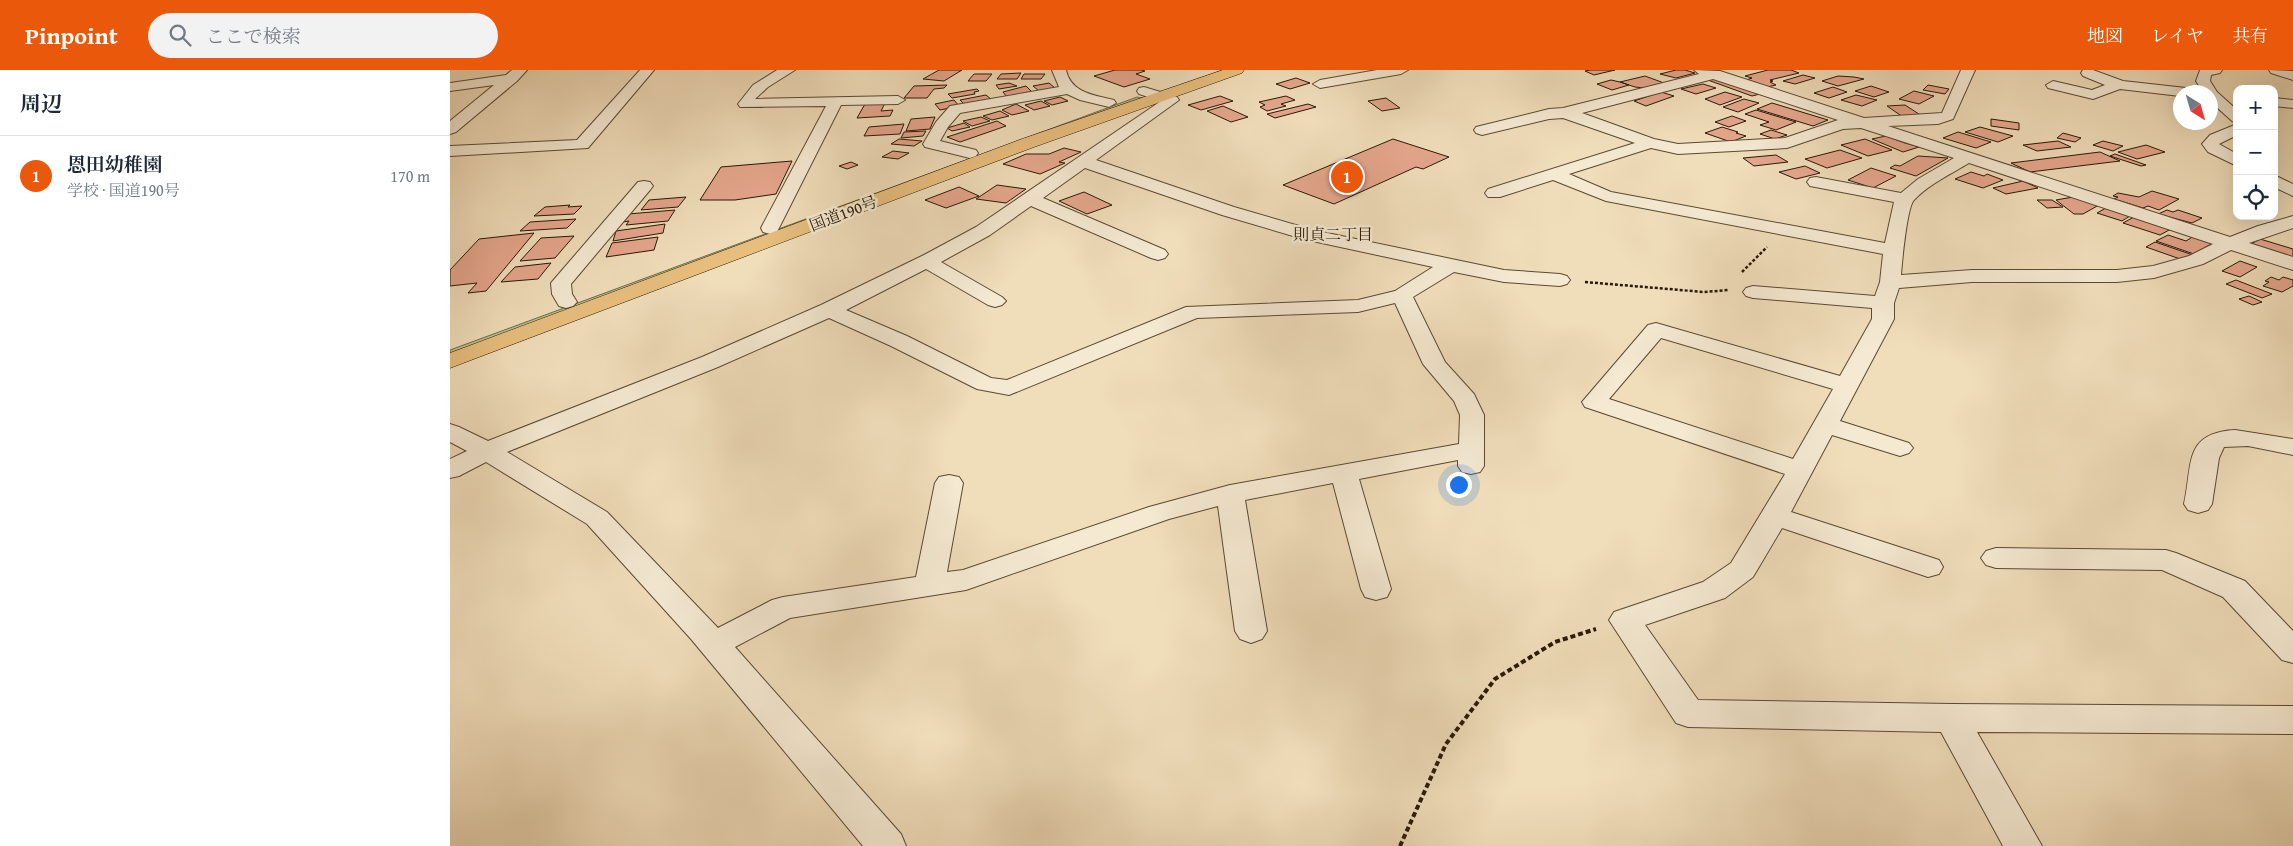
<!DOCTYPE html>
<html lang="ja">
<head>
<meta charset="utf-8">
<style>
  body { margin:0; font-family:"Gentium Book Plus","Noto Serif JP",serif; background:#f2f2f3; color:#1f2937 }
  .controls { position:absolute; right:15px; top:15px; display:grid; overflow:hidden; border-radius:10px; box-shadow:0 5px 20px #0002 }
  .controls button { width:45px; height:45px; display:grid; place-items:center; padding:0; border:0; border-bottom:1px solid #e0e1e3; background:#fff; color:#1f2937; font:25px sans-serif }
  .compass { position:absolute; left:1723px; top:15px; width:45px; height:45px; border-radius:50%; background:#fff; box-shadow:0 5px 20px #0002; rotate:143deg }
  .you { position:absolute; left:1008px; top:414px; width:18px; height:18px; margin:-12px; border:4px solid #fff; border-radius:50%; background:#1a73e8; box-shadow:0 0 0 8px #1a73e833 }
  .badge { display:grid; place-items:center; width:32px; height:32px; border-radius:50%; background:#ea580c; color:#fff; font-size:16px; font-weight:700 }
  .pin { position:absolute; translate:-50% -50%; border:2px solid #fff; box-shadow:0 1px 5px #0006 }
  .list { margin:0; padding:0; list-style:none }
  h2 { display:flex; justify-content:space-between; align-items:center; height:65px; margin:0; padding:0 20px; font-size:21px }
  h2 small { font-size:16px; font-weight:400; color:#747a83 }
  .list li { display:grid; grid-template-columns:32px 1fr auto; gap:15px; align-items:center; box-sizing:border-box; height:80px; padding:0 20px; border-top:1px solid #e0e1e3 }
  .list b { display:block; font-size:19px; white-space:nowrap }
  .list p { margin:0; font-size:16px; white-space:nowrap; color:#747a83 }
  .list em { font-size:16px; font-style:normal; color:#747a83 }
  .icon { flex:none; width:28px; height:28px; fill:none; stroke:currentColor; stroke-width:2; stroke-linecap:round; stroke-linejoin:round }
  .map { position:relative; flex:none; width:1843px; height:776px; overflow:hidden }
  header { display:flex; align-items:center; gap:30px; box-sizing:border-box; height:70px; padding:0 25px; background:#ea580c; color:#fff }
  header strong { font-size:24px }
  nav { display:flex; gap:28px; margin-inline-start:auto; font-size:18px }
  .search { width:350px; height:45px; background:#f2f2f3; display:flex; align-items:center; gap:12px; box-sizing:border-box; padding:0 18px; border-radius:28px; color:#747a83; font-size:19px }
  main { display:flex }
  aside { flex:1; background:#fff }
  .map>svg:first-child { display:block }
  .green { fill:#b8c191; stroke:#706d4a }
  .building { fill:#e5a68d; stroke:#281904 }
  .lines { fill:none; stroke-linecap:round; stroke-linejoin:round }
  .street-casing { stroke:#5a4a32; stroke-width:2 }
  .highway-casing { stroke:#281904; stroke-width:1 }
  .path-far1 { stroke:#281904; stroke-width:2.5; stroke-dasharray:3 2; stroke-linecap:butt }
  .path { stroke:#281904; stroke-width:4; stroke-dasharray:5 3; stroke-linecap:butt }
  .street { fill:#f5e9d2; fill-rule:evenodd }
  .highway { fill:#e8be7d; fill-rule:evenodd }
  .labels { text-anchor:middle; dominant-baseline:central; stroke-width:5; stroke-linejoin:round; paint-order:stroke }
  .far-street-label { font-size:16px; fill:#281904; stroke:#f5e9d2 }
  .far-neighbourhood-label { font-size:16px; fill:#281904; stroke:#f5e9d2 }
</style>
</head>
<body>
<header>
<strong>Pinpoint</strong>
<div class="search"><svg class="icon" aria-label="search" viewBox="0 0 24 24"><circle cx="10" cy="10" r="6"/><path d="M15 15l6 6"/></svg>ここで検索</div>
<nav><a>地図</a><a>レイヤ</a><a>共有</a></nav>
</header>
<main>
<aside>
<h2>周辺<small></small></h2>
<ul class="list">
<li><span class="badge">1</span><div><b>恩田幼稚園</b><p>学校 · 国道190号</p></div><em>170 m</em></li>
</ul>
</aside>
<div class="map">
<svg width="1843" height="776" viewBox="0 0 1843 776">
  <rect width="100%" height="100%" fill="#f0ddba"/>
  <filter id="stains"><feTurbulence type="fractalNoise" baseFrequency=".004" numOctaves="4"/><feColorMatrix values="0 0 0 0 .2 0 0 0 0 .09 0 0 0 0 .02 0 0 0 .5 -.17"/></filter>
  <radialGradient id="worn" r=".72"><stop offset=".6" stop-color="#630" stop-opacity="0"/><stop offset="1" stop-color="#630" stop-opacity=".3"/></radialGradient>
  <path class="green" d="M687 27 692 28 189 216 0 283V280Z"/>
  <path class="building" d="M489 0H512L494 11 473 9Z
    M665 0H691L695 1 686 4 700 9 674 17 644 6Z
    M1140 0H1165L1144 5 1135 1Z
    M1226 0H1235L1245 3 1226 8 1210 4Z
    M1318 0H1341L1349 3 1320 10 1323 11 1320 12 1326 15 1317 17 1296 10 1302 8 1295 6Z
    M571 3 567 9H547L551 4Z
    M524 4H542L536 11H518Z
    M574 4H595L591 9H571Z
    M1353 5 1365 8 1345 14 1333 11Z
    M1195 6 1214 13 1194 18 1185 17 1170 12Z
    M1388 6 1404 7 1414 9 1388 16 1372 11Z
    M1263 7 1310 24 1302 26 1255 9Z
    M846 8 860 13 840 19 826 14Z
    M1161 10 1170 12 1179 15 1162 20 1147 14Z
    M559 13 567 16 549 19 546 15Z
    M599 13 605 18 589 21 583 16Z
    M1253 14 1266 18 1246 24 1231 19Z
    M497 15 494 18 484 19 477 28H454L464 16Z
    M1478 15 1499 19 1495 24 1473 20Z
    M576 16 582 22 557 27 553 22Z
    M1421 16 1439 22 1424 27 1405 21Z
    M1383 17 1397 22 1379 28 1364 23Z
    M527 19 529 21 524 22 525 24 502 28 498 24Z
    M1464 21 1484 26 1469 34 1449 29Z
    M1211 22 1224 26 1196 36 1184 31Z
    M1275 22 1292 27 1270 35 1255 29Z
    M536 25 542 30 515 35 510 30Z
    M1406 25 1427 30 1412 36 1391 30Z
    M770 26 783 31 751 40 738 35Z
    M836 26 845 30 831 34 836 36 817 41 810 37 815 35 809 32Z
    M610 27 618 31 602 35 594 31Z
    M936 28 950 38 932 41 918 31Z
    M1294 29 1309 33 1288 42 1273 37Z
    M504 30 509 36 490 40 485 34Z
    M591 31 600 36 584 40 575 35Z
    M435 33 431 41 443 40 440 46 407 48 415 34Z
    M1322 33 1378 50 1363 56 1307 39Z
    M566 34 579 41 562 45 552 40Z
    M858 34 866 37 825 48 817 44Z
    M1455 35 1472 46 1453 47 1437 36Z
    M773 36 798 47 781 52 757 41Z
    M1306 40 1346 52 1326 60 1310 55 1319 52 1295 44Z
    M550 41 559 46 542 50 533 46Z
    M1282 46 1296 51 1279 57 1265 52Z
    M485 47 480 59 456 61 461 49Z
    M531 47 540 51 522 56 513 51Z
    M1541 49 1569 53V60L1541 56Z
    M547 51 556 56 510 72 497 67Z
    M514 53 520 57 502 61 497 58Z
    M454 54 450 64 414 66 419 57Z
    M1272 57 1288 62 1286 63 1296 66 1281 72 1255 63Z
    M1530 57 1563 66 1548 72 1515 62Z
    M1321 60 1337 65 1325 69 1310 64Z
    M476 61 473 66 451 68 454 62Z
    M1508 62 1541 72 1526 78 1493 68Z
    M1613 63 1631 68 1625 72 1607 68Z
    M1436 66 1455 73 1469 77 1453 82 1422 69Z
    M449 69 472 71 464 76 441 74Z
    M943 69 999 87 973 99 966 97 884 134 833 115Z
    M1415 69 1442 80 1418 86 1391 75Z
    M1608 71 1621 77 1587 81 1573 75Z
    M1653 71 1673 76 1663 81 1643 75Z
    M1696 75 1715 82 1687 89 1668 82Z
    M614 78 631 82 609 92 615 93 590 104 553 94 576 84H599Z
    M1390 80 1412 88 1377 98 1355 89Z
    M443 81 459 83 448 89 432 87Z
    M1650 82 1670 91 1580 102 1561 93Z
    M1665 84 1696 95 1691 96 1660 86Z
    M1326 85 1338 92 1304 96 1293 88Z
    M1468 86 1498 88 1466 106 1440 98 1445 95 1450 96Z
    M342 91 326 124 285 130H250L271 97Z
    M401 92 408 95 397 99 389 96Z
    M1355 96 1370 103 1346 109 1329 102Z
    M1421 98 1446 106 1423 118 1398 110Z
    M1521 102 1534 106 1537 104 1553 110 1533 118 1505 109Z
    M1573 111 1588 118 1556 124 1543 118Z
    M547 115 576 119 556 133 526 129Z
    M509 117 529 126 496 138 475 130Z
    M1702 121 1729 129 1709 140 1698 136 1693 138 1664 129 1668 127 1663 126 1668 123 1689 127Z
    M634 122 662 135 637 144 609 131Z
    M236 127 228 137 191 140 199 130Z
    M1623 127 1649 135 1633 144H1624L1606 130Z
    M1587 130H1602L1613 137 1597 138Z
    M120 135 118 137 132 136 124 144 84 146 95 137Z
    M1656 138 1680 146 1672 151 1647 143Z
    M225 140 218 151 176 155 179 151 173 152 178 144Z
    M1717 140 1723 142 1728 140 1752 148 1742 153 1708 144Z
    M1684 147 1721 159 1710 165 1673 153Z
    M126 149 117 158 70 161 80 152Z
    M215 154 213 163 163 171 166 161Z
    M84 163 36 221 18 223 27 213 0 216V200L29 169Z
    M1718 165 1736 171 1744 166 1763 173 1744 184 1706 171Z
    M124 166 105 188 70 191 91 168Z
    M208 167 204 180 156 187 162 173Z
    M1810 169 1843 179V189L1799 175Z
    M1705 172 1743 185 1733 190 1696 177Z
    M1790 191 1807 197 1790 207 1772 201Z
    M101 193 88 209 51 212 65 197Z
    M1821 207 1829 210 1833 207 1843 210V216L1832 222 1813 216 1819 212 1815 211Z
    M1786 210 1822 224 1812 228 1776 214Z
    M1799 226 1812 232 1803 235 1789 229Z"/>
  <g class="lines">
    <defs>
      <path id="street" d="M62 0H77L67 11 6 62 0 64V51L44 15 0 21V13L56 5Z
        M190 0H204L138 78 0 86V76L127 70Z
        M327 0H345L318 17 305 29 448 26 455 30 448 34 391 35 329 158 327 162 320 164 313 162 311 158 376 36 290 37 288 34 303 15Z
        M602 0H616C621 23 644 25 664 30L666 33 659 37 630 30 617 24 510 43 498 57 490 71 526 80 528 83 526 86 520 88 475 77 473 74 486 52 500 36 609 17Z
        M927 0H958L951 4 870 18 863 14 870 10Z
        M1244 0 1270 1 1414 48 1492 43 1511 0H1525L1503 49 1488 54 1438 56 1780 167 1808 156 1843 146V158L1799 173 1843 187V200L1781 180 1753 194 1704 208 1667 212H1522L1449 218 1444 233V249L1390 351 1459 373 1463 378 1459 383 1450 386 1382 365 1341 442 1489 490 1493 497 1489 504 1478 507 1332 458 1303 507 1275 528 1195 555 1248 630 1501 634 1843 636V664L1527 662 1592 776H1553L1491 662 1238 657 1226 653 1159 550 1164 542 1253 512 1281 493 1335 404 1135 337 1132 332 1198 255 1206 253 1390 306 1422 249V238L1303 228 1296 226 1293 222 1296 218 1303 216 1425 226 1430 212 1433 184 1156 131 1103 110 1050 127H1038L1035 123 1038 119 1185 73 1113 48 1099 49 1032 65 1026 63 1024 60 1026 57 1099 39 1113 38 1249 4ZM1263 9 1388 50 1335 68 1228 74 1204 69 1132 43ZM1411 58 1504 88 1468 109 1451 123 1366 107 1360 108 1357 112 1360 116 1444 132 1435 173 1161 122 1119 104 1201 78 1228 84 1337 78 1393 59ZM1519 93 1763 174 1739 186 1703 196 1667 200H1522L1451 205C1452 192 1457 137 1464 130 1479 114 1501 104 1519 93ZM1211 268 1383 319 1343 389 1159 329Z
        M1633 0H1643L1673 11 1736 18 1743 22H1730V26L1670 19 1643 29 1598 18 1596 15 1603 11 1642 20 1655 15 1633 6 1631 3Z
        M1750 0H1772L1770 3 1761 5 1760 11 1767 22 1787 40V53L1782 51 1760 31V22H1753L1746 11Z
        M1819 0 1843 1V10L1821 3Z
        M694 17 727 27 729 30 646 90 784 137 863 160 1054 200 1110 204 1117 206 1120 210 1117 214 1110 216 1054 212 1004 202 963 227 995 292 1024 324 1034 345V396L1030 402 1021 404 1012 402 1008 396V390L909 409 941 519 937 527 926 530 915 527 911 519 883 413 795 430 817 561 812 569 801 573 790 569 785 561 768 436 719 449 516 520 340 548 285 577 451 764 456 776H413L241 569 137 454 36 392 9 406 0 408V389L17 381 0 372V354L9 357 38 371 252 287 371 235 474 185 526 157 711 31 689 24 687 21 689 18ZM635 98 772 145 853 169 983 197 945 221 908 230 736 237 557 310 541 308 457 266 396 240 476 199 538 235 545 237 552 235 556 231 552 227 491 192 540 165 581 136 701 188 708 190 715 188 718 184 715 180 593 128ZM945 233 973 294 1004 331 1010 345 1009 374 780 415 699 437 513 500 497 502 513 413 509 407 499 405 489 407 485 413 466 507 333 527 322 530 268 558 157 442 57 382 268 297 379 248 441 276 527 319 559 325 747 248 908 242Z
        M1824 28 1843 30V38L1824 36Z
        M1787 54V65L1769 74 1787 84V96L1758 82 1752 74 1760 65Z
        M1824 105 1843 114V126L1824 117Z
        M194 111 200 112 203 116 200 120 121 214 122 224 127 232 123 236 116 238 109 236 102 224 101 213 188 112Z
        M1785 360 1843 369V385L1798 376 1774 377 1769 388 1762 434 1758 440 1748 443 1738 440 1734 434C1743 394 1733 363 1785 360Z
        M1546 478 1716 480 1726 483 1795 511 1843 561V593L1832 590 1773 527 1712 500 1546 498 1536 495 1531 488 1536 481Z"/>
      <path id="highway" d="M773 0H794L792 3 584 77 0 298V283L572 69Z"/>
    </defs>
    <use href="#street" class="street-casing"/>
    <use href="#highway" class="highway-casing"/>
    <path class="path-far1" d="M1292 202 1317 177
      M1135 212 1254 222 1279 220"/>
    <path class="path" d="M950 776 996 674 1045 609 1105 572 1146 559"/>
    <use href="#street" class="street"/>
    <use href="#highway" class="highway"/>
  </g>
  <g class="labels">
    <g class="far-street-label">
      <text transform="translate(393 143) rotate(-21)">国道190号</text>
    </g>
    <g class="far-neighbourhood-label">
      <text x="883" y="164">則貞二丁目</text>
    </g>
  </g>
  <rect width="100%" height="100%" filter="url(#stains)"/>
  <rect width="100%" height="100%" fill="url(#worn)"/>
</svg>
<div class="controls">
<button>+</button>
<button>−</button>
<button><svg class="icon" aria-label="locate" viewBox="0 0 24 24"><circle cx="12" cy="12" r="6"/><path d="M12 2v4M12 18v4M2 12h4M18 12h4"/></svg></button>
</div>
<svg class="compass" viewBox="-18 -18 36 36"><path d="M0-13l5 13h-10z" fill="#e53935"/><path d="M0 13l5-13h-10z" fill="#747a83"/></svg>
<div class="you"></div>
<div class="pin badge" style="left:897px;top:107px">1</div>
</div>
</main>
</body>
</html>
